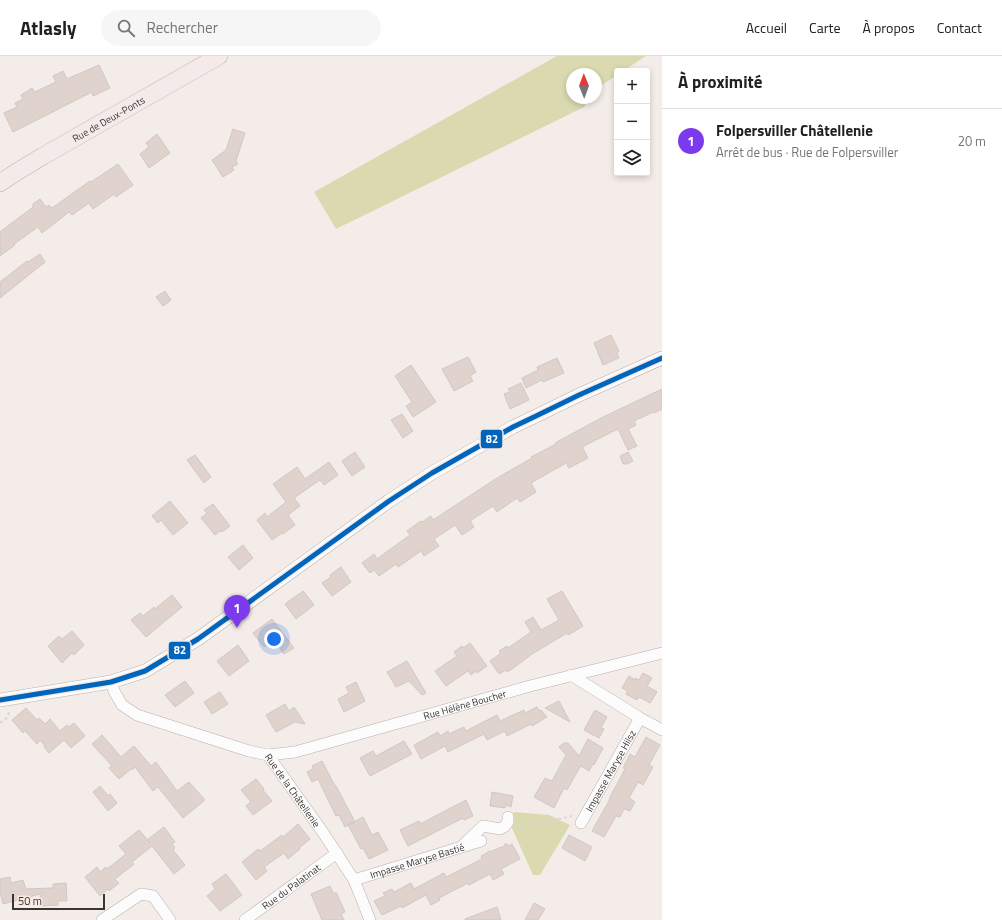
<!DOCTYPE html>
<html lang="fr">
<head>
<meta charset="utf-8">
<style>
  body { margin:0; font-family:"Titillium Web",sans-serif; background:#f6f6f6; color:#202124 }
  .controls { position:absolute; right:12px; top:12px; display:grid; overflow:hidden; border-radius:4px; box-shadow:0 2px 6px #0003 }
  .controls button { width:36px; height:36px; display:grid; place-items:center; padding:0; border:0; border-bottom:1px solid #e0e0e0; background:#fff; color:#202124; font:20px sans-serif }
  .compass { position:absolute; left:566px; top:12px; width:36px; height:36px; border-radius:50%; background:#fff; box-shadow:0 2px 6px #0003; rotate:359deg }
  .scale { position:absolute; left:12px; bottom:10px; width:93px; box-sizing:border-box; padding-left:4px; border:2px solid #3a3532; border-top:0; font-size:11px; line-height:14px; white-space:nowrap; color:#3a3532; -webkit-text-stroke:3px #f8eae4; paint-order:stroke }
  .you { position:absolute; left:274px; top:583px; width:14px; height:14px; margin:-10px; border:3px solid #fff; border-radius:50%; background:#1a73e8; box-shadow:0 0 0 6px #1a73e833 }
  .badge { display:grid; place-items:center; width:26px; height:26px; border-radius:50%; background:#7c3aed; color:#fff; font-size:13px; font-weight:700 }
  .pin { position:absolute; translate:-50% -33px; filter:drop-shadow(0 1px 2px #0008) }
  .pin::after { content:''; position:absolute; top:21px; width:14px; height:12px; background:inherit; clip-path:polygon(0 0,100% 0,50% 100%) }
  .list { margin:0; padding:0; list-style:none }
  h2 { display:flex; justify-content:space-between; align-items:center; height:52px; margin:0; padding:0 16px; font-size:17px }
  h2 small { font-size:13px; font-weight:400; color:#757577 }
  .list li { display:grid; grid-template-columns:26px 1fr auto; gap:12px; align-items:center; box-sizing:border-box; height:64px; padding:0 16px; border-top:1px solid #e0e0e0 }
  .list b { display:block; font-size:15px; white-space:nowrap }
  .list p { margin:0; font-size:13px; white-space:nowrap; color:#757577 }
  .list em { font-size:13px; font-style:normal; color:#757577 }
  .icon { flex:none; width:22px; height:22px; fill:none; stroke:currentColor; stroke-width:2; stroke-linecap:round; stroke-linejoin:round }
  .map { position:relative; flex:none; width:662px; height:864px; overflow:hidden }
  header { display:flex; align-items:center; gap:24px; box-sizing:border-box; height:56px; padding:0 20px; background:#fff; border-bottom:1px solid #e0e0e0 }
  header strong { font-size:19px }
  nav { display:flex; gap:22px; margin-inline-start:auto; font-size:14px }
  .search { width:280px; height:36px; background:#f6f6f6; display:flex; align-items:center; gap:10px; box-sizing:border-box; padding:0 14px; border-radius:22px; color:#757577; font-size:15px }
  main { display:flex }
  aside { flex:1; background:#fff }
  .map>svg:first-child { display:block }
  .green { fill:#dad9af }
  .building { fill:#e0d3ce; stroke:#cfc8c5 }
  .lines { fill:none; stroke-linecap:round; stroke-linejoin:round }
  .minor-casing { stroke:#b6b1ae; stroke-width:12 }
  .tertiary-casing { stroke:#b6b1ae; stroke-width:14 }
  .primary-casing { stroke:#c3b1ad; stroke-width:18 }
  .path { stroke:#d8d6d4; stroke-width:2; stroke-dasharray:3 3; stroke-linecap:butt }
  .minor { stroke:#fdfcfc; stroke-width:11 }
  .tertiary { stroke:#fdfcfc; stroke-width:13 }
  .primary { stroke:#f4eae9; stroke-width:17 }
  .bus-1-casing { stroke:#f8eae4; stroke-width:8 }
  .bus-1 { stroke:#0065bd; stroke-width:5 }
  .labels { text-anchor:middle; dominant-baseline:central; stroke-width:3.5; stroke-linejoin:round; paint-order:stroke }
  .street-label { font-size:10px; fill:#3a3532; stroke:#f8eae4 }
  .line-badge { stroke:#f8eae4; stroke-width:1.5 }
  .badge-label { font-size:11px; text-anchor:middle; font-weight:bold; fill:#fff }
</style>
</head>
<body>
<header>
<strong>Atlasly</strong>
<div class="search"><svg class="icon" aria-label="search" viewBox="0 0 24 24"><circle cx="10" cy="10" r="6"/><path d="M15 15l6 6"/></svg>Rechercher</div>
<nav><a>Accueil</a><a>Carte</a><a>À propos</a><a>Contact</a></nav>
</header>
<main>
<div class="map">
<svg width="662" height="864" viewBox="0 0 662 864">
  <rect width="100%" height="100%" fill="#f4ece8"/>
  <path class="green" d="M557 0H646L623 15H617V19L596 33V18H572V42H588L584 51 336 173 314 136Z
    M514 756 549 759 570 769 540 819H533L511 770Z"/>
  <path class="building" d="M99 9 110 32 93 40 92 36 13 76 4 57 17 51 15 47 23 43 21 39 32 32 35 36 56 26 53 20 63 15 67 23Z
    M233 73 245 77 236 105 238 108 232 111 234 114 223 121 212 104 226 94Z
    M157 78 170 97 149 112 140 98 149 91 146 87Z
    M118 108 133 129 116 141 114 138 93 153 89 147 72 159 69 156 42 177 38 171 14 188 15 189 0 200V176L33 151V148L40 143 46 151 49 149 52 152 90 125 91 126Z
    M40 198 45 206 0 242V226L27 205 28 206Z
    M165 235 171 244 163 250 156 241Z
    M611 279 619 295 617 297 619 302 603 309 594 287Z
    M468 301 476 316 470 320 473 325 454 335 442 313Z
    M557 302 564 317 543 326 542 324 526 332 522 322 538 314 537 311Z
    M411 309 436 346 413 361 406 350 412 346 395 320Z
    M521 327 529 344 510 353 504 338 510 336 508 333Z
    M662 333V353L654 357 653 356 634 365 636 369 628 373 637 390 628 394 618 373 582 391 588 402 569 412 566 407 531 427 536 436 520 446 517 442 497 456 493 450 470 465 474 471 462 479 455 469 434 483 439 490 424 500 421 495 398 511 396 508 379 520 374 514 370 517 362 507 374 498 377 503 410 479 407 475 421 465 422 466 431 460 433 464 497 422 532 402 531 401 556 388 555 387 601 362Z
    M402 358 413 375 403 382 391 364Z
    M355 396 365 411 352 420 342 405Z
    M628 396 633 405 627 408H623L620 400Z
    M195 399 211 421 204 427 187 404Z
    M329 406 338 419 324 429 320 424 294 442 300 450 288 459 295 469 283 478 282 477 272 484 257 464 265 457 267 461 286 446 273 428 297 411 305 423Z
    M170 445 188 467 173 479 161 464 158 467 152 460Z
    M213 448 230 470 222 476 220 475 215 479 201 462 207 457 204 454Z
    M243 489 253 502 239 514 228 501Z
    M341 511 351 526 332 540 322 527 331 521 330 519Z
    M303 535 314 549 296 563 285 548Z
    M562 535 583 570 568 579 567 577 532 598 512 613 507 616 506 614 499 618 490 605 501 597 499 595 507 590 508 592 531 576 525 566 533 561 541 574 559 564 547 543Z
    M172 539 182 551 146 581 131 564 140 557 143 560 154 551 155 553Z
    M272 563 294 592 284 598 274 584 264 591 253 577Z
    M72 575 84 589 74 599 72 597 62 607 48 590 59 580 62 583Z
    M470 587 487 610 477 617 476 615 471 619 468 615 446 630 435 615 457 600 454 596 462 590 463 592Z
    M238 589 249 605 229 620 217 605Z
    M407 605 426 637 422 639 409 625 396 631 387 616Z
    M643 617 652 622 647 630 657 636 650 647 639 641 637 644 626 638 628 635 622 632 629 620 635 624V622L639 624Z
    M185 625 194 637 175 651 165 639Z
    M356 626 365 645 344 656 338 643 349 637 346 631Z
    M220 636 228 648 212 658 204 646Z
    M559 645 570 666 545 652Z
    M285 648 289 655 294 651 305 668 295 666 276 676 266 659Z
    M537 651 539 655 541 654 547 661 532 670 531 668 507 680 505 675 487 684 484 678 448 696 445 690 421 703 414 689 438 676 440 680 448 675 449 678 464 671 466 675 497 659 500 665 524 654 525 657Z
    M26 652 37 664 39 662 45 668 50 663 60 675 67 669 69 671 74 667 85 680 71 692 64 684 49 697 44 691 45 690 40 684 37 688 25 675 23 677 12 664Z
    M595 654 607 661 601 672 604 673 599 682 584 674Z
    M102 679 121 701 134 690 151 710 156 706 177 735 189 726 205 744 183 762 158 731 153 735 135 711 132 714 131 713 119 723 109 712 112 710 92 688Z
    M646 681 660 689 649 709 653 711 643 729 638 726 629 742 635 746 630 755 624 753 620 761 616 760 604 781 592 775 610 743H609L625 713 623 712 630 698 635 701Z
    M588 683 603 692 594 709 593 708 589 715 581 710 580 711 567 734 564 732 554 752 534 741 545 722 552 725 566 699 559 691 564 687H568L579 700Z
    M404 685 412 698 370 720 360 702 373 695 376 700Z
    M322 705 335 730H336L355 766 345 771 339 759 336 760 318 723 312 726 307 716 313 713 312 710Z
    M256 723 264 733 263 734 272 745 253 759 246 750 251 746 241 734Z
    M100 730 108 740 110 738 117 747 108 755 93 736Z
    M492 736 513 740 511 751 506 749 505 752 490 750Z
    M466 744 473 760 464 764 463 762 408 790 400 774 419 765 420 768Z
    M363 761 372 779 378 776 388 794 369 803 363 792 361 793 348 769Z
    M298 768 310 783 299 792 300 793 288 803 284 797 264 811 267 815 256 824 242 806 258 793 260 795 282 779 283 781Z
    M164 771 175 786 172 788 175 792 173 794 185 809 174 818 152 790 132 806 134 808 115 823 119 827 109 835 108 833 100 840 85 821 97 811 100 816 106 811 107 813 126 798 119 790 139 774 150 787 147 784Z
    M569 779 592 791 585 805 562 792Z
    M506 787 508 790 512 788 520 803 501 813 504 818 493 824 490 818 469 829 468 827 439 842 440 844 431 849 426 839 402 852 401 850 382 859 374 845 385 840 383 837 392 833 394 836 411 827 414 833 444 817 446 821 482 803 481 800 490 795V796L501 791V792L503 791Z
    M226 818 242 839 220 855 207 840 215 833 212 828Z
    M10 821 11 827 23 824 26 833 53 832V828L66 827 67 845H58V849L41 850 40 838 3 848 0 836V823Z
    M330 830 334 838 336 836 345 856 341 858 344 864H322L311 838Z
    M534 847 545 853 538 864H525Z
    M497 851 501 864H465V863Z"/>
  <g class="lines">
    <defs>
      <g id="minor">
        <path d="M571 619 640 662 662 674"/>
        <path id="s1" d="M111 626 114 635 122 649 137 659 249 695 268 699 295 696 530 630 662 597"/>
        <path id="s2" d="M268 699 324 778 354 824 370 864"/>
        <path id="s3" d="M581 767 640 662"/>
        <path d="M463 789 483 770 500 773 505 770 508 766V761"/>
        <path id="s4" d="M354 824 481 785"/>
        <path d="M102 864 141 838 153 840 170 864"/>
        <path id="s5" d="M245 864 337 797"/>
      </g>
      <path id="tertiary" d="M0 644 111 626 145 615 198 583 389 445 432 417 513 371 536 360 579 339 662 302"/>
      <g id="primary">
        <path id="s6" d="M0 127 15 117 43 100 219 0"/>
      </g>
    </defs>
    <use href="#minor" class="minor-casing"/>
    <use href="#tertiary" class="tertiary-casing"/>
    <use href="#primary" class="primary-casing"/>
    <path class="path" d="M0 667 8 661 9 654
      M517 772 572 760"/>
    <use href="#minor" class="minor"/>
    <use href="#tertiary" class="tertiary"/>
    <use href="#primary" class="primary"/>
    <defs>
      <path id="bus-1" d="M0 644 111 626 145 615 198 583 389 445 432 417 513 371 536 360 579 339 662 302"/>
    </defs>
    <use href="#bus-1" class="bus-1-casing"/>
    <use href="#bus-1" class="bus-1"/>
  </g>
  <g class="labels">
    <g class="street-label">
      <text stroke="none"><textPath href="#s6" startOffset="126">Rue de Deux-Ponts</textPath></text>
      <text stroke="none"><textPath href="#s1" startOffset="384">Rue Hélène Boucher</textPath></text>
      <text stroke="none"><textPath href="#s3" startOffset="60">Impasse Maryse Hilsz</textPath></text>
      <text stroke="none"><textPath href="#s2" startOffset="43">Rue de la Châtellenie</textPath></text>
      <text stroke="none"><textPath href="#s4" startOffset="66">Impasse Maryse Bastié</textPath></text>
      <text stroke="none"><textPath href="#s5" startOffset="57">Rue du Palatinat</textPath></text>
    </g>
  </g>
  <g class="line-badge">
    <rect x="480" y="373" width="23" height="20" rx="4" fill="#0065bd"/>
    <rect x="168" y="585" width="23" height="19" rx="4" fill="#0065bd"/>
  </g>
  <g class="badge-label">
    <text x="492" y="387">82</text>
    <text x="180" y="598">82</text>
  </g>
</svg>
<div class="controls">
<button>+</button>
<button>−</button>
<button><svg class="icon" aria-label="layers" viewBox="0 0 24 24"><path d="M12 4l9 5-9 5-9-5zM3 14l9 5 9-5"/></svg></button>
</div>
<svg class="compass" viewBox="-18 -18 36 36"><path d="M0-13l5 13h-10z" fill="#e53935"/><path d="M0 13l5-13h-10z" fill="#757577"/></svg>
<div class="scale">50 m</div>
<div class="you"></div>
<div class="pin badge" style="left:237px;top:572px">1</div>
</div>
<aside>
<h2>À proximité<small></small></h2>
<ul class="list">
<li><span class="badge">1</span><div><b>Folpersviller Châtellenie</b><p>Arrêt de bus · Rue de Folpersviller</p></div><em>20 m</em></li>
</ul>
</aside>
</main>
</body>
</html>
